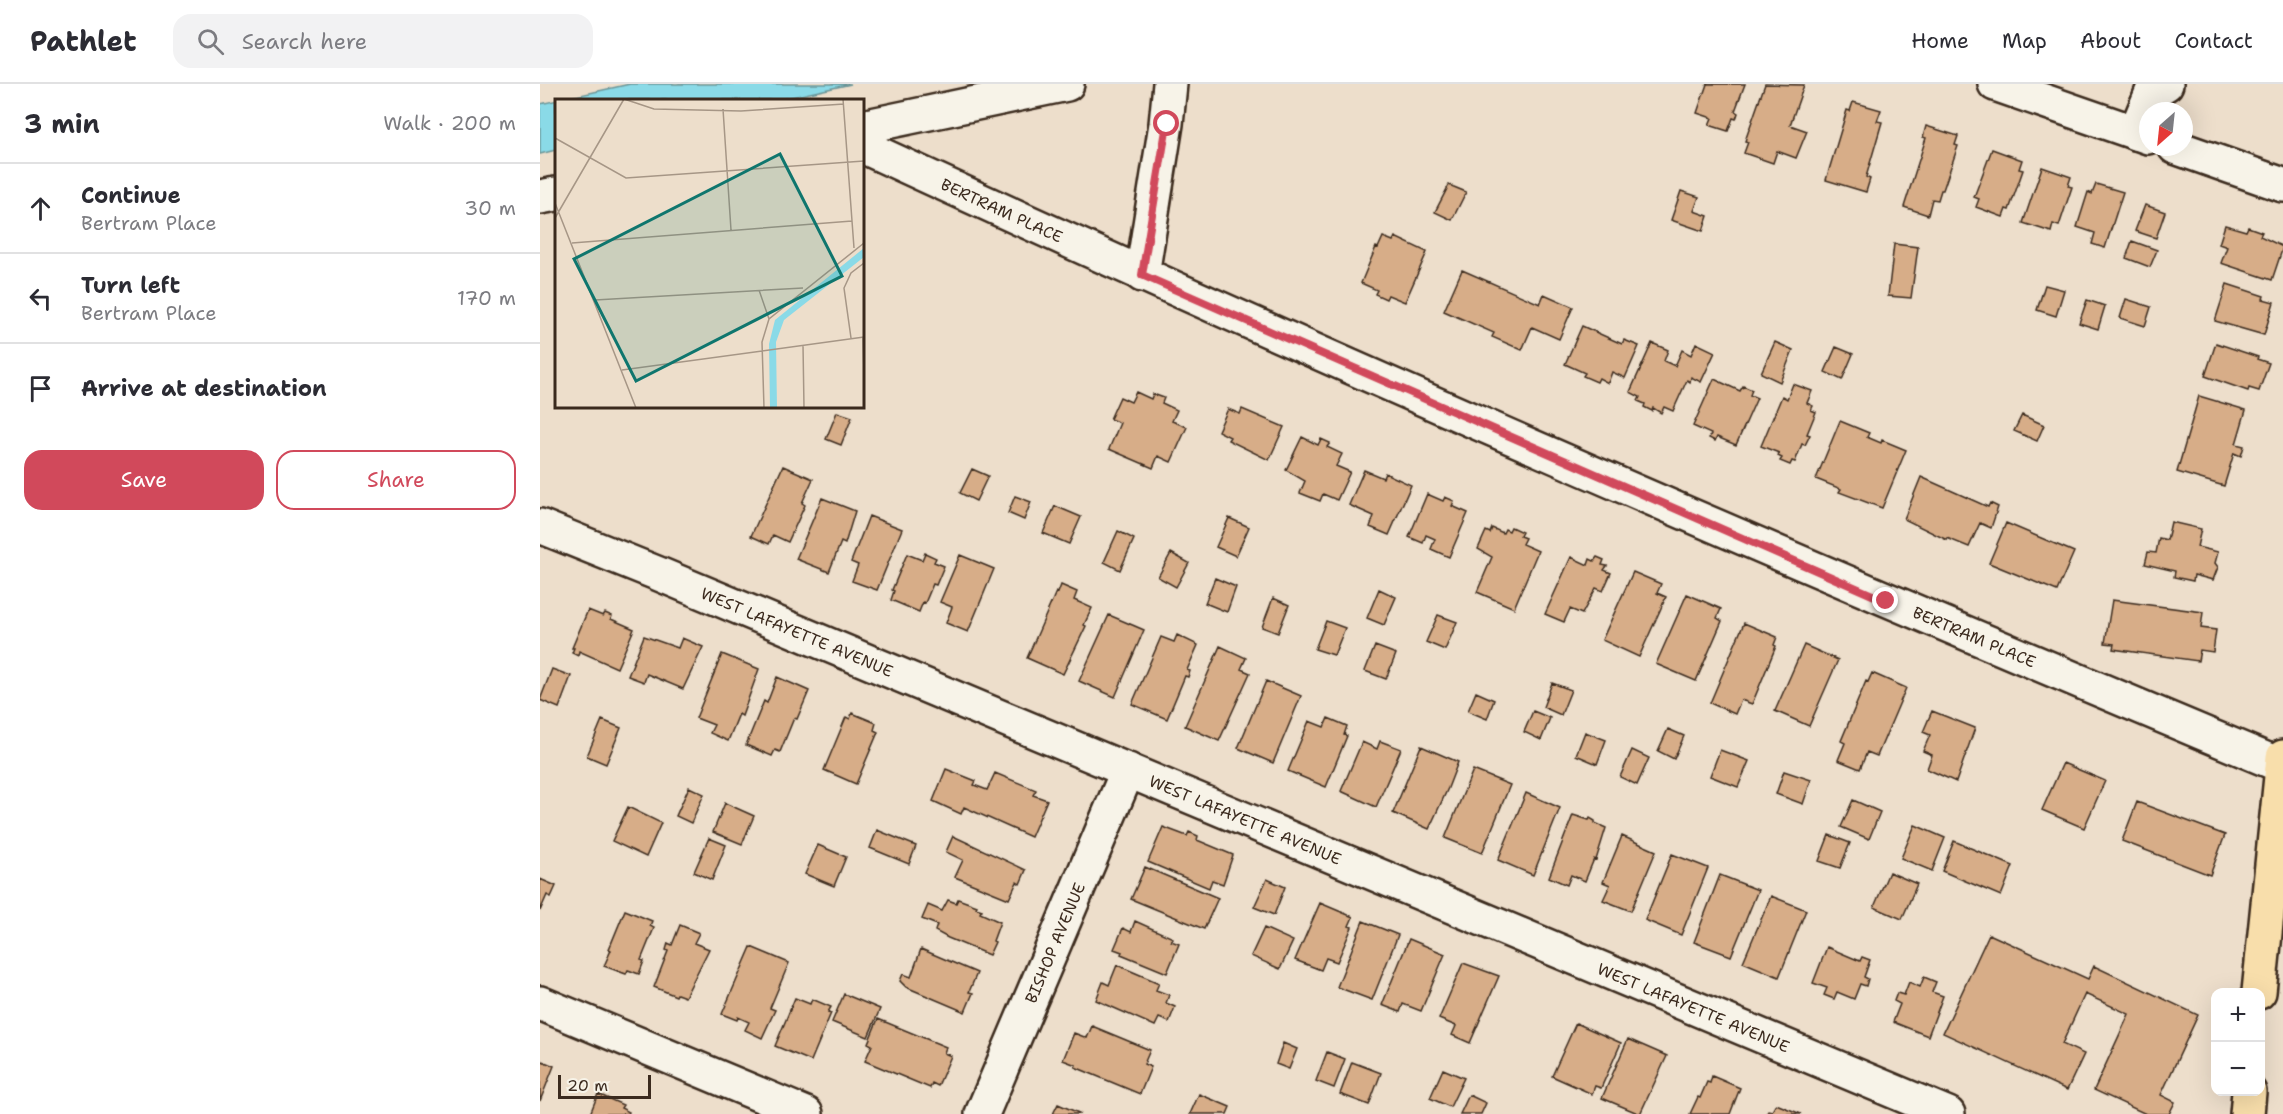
<!DOCTYPE html>
<html lang="en">
<head>
<meta charset="utf-8">
<style>
  body { margin:0; font-family:"Shantell Sans",sans-serif; background:#f2f2f3; color:#2b2b33 }
  .controls { position:absolute; right:18px; bottom:18px; display:grid; overflow:hidden; border-radius:12px; box-shadow:0 6px 24px #0002 }
  .controls button { width:54px; height:54px; display:grid; place-items:center; padding:0; border:0; border-bottom:2px solid #e1e1e2; background:#fff; color:#2b2b33; font:30px sans-serif }
  .compass { position:absolute; left:1599px; top:18px; width:54px; height:54px; border-radius:50%; background:#fff; box-shadow:0 6px 24px #0002; rotate:207deg }
  .scale { position:absolute; left:18px; bottom:15px; width:93px; box-sizing:border-box; padding-left:6px; border:3px solid #3b2a1e; border-top:0; font-size:16px; line-height:21px; white-space:nowrap; color:#3b2a1e; -webkit-text-stroke:4px #f7f3e8; paint-order:stroke }
  .stop { position:absolute; width:18px; height:18px; margin:-14px; border:4px solid #d1495b; border-radius:50%; background:#fff }
  .stop.end { background:#d1495b; border-color:#fff; box-shadow:0 2px 6px #0008 }
  .list { margin:0; padding:0; list-style:none }
  h2 { display:flex; justify-content:space-between; align-items:center; height:78px; margin:0; padding:0 24px; font-size:26px }
  h2 small { font-size:20px; font-weight:400; color:#7c7c81 }
  .list li { display:grid; grid-template-columns:39px 1fr auto; gap:18px; align-items:center; box-sizing:border-box; height:90px; padding:0 24px; border-top:2px solid #e1e1e2 }
  .list b { display:block; font-size:22px; white-space:nowrap }
  .list p { margin:0; font-size:20px; white-space:nowrap; color:#7c7c81 }
  .list em { font-size:20px; font-style:normal; color:#7c7c81 }
  .actions { display:flex; gap:12px; padding:18px 24px }
  .actions a { flex:1; padding:14px 0; border:2px solid #d1495b; border-radius:18px; text-align:center; font-size:21px; color:#d1495b }
  .actions .main { background:#d1495b; color:#fff }
  .icon { flex:none; width:33px; height:33px; fill:none; stroke:currentColor; stroke-width:2; stroke-linecap:round; stroke-linejoin:round }
  .map { position:relative; flex:none; width:1743px; height:1030px; overflow:hidden }
  header { display:flex; align-items:center; gap:36px; box-sizing:border-box; height:84px; padding:0 30px; background:#fff; border-bottom:2px solid #e1e1e2 }
  header strong { font-size:28px }
  nav { display:flex; gap:33px; margin-inline-start:auto; font-size:21px }
  .search { width:420px; height:54px; background:#f2f2f3; display:flex; align-items:center; gap:15px; box-sizing:border-box; padding:0 21px; border-radius:18px; color:#7c7c81; font-size:22px }
  main { display:flex }
  aside { flex:1; background:#fff }
  .map>svg:first-child { display:block }
  .water { fill:#8adae7; stroke:#6a9497; stroke-width:1.5 }
  .building { fill:#d7ad88; stroke:#3b2a1e; stroke-width:1.5 }
  .lines { fill:none; stroke-linecap:round; stroke-linejoin:round }
  .minor-casing { stroke:#3b2a1e; stroke-width:38 }
  .major-casing { stroke:#3b2a1e; stroke-width:38 }
  .minor { stroke:#f7f3e8; stroke-width:33 }
  .major { stroke:#f8deab; stroke-width:33 }
  .route { stroke:#d1495b; stroke-width:8 }
  .labels { text-anchor:middle; dominant-baseline:central; stroke-width:4.5; stroke-linejoin:round; paint-order:stroke }
  .street-label { font-size:16px; fill:#3b2a1e; stroke:#f7f3e8 }
  .inset-road { fill:none; stroke:#a69686; stroke-width:1.5 }
  .view { fill:#0f766e; fill-opacity:0.15; stroke:#0f766e; stroke-width:3 }
  .inset-edge { fill:none; stroke:#3b2a1e; stroke-width:3 }
</style>
</head>
<body>
<header>
<strong>Pathlet</strong>
<div class="search"><svg class="icon" aria-label="search" viewBox="0 0 24 24"><circle cx="10" cy="10" r="6"/><path d="M15 15l6 6"/></svg>Search here</div>
<nav><a>Home</a><a>Map</a><a>About</a><a>Contact</a></nav>
</header>
<main>
<aside>
<h2>3 min<small>Walk · 200 m</small></h2>
<ul class="list">
<li><svg class="icon" aria-label="ahead" viewBox="0 0 24 24"><path d="M12 20V5M6 11l6-6 6 6"/></svg><div><b>Continue</b><p>Bertram Place</p></div><em>30 m</em></li>
<li><svg class="icon" aria-label="left" viewBox="0 0 24 24"><path d="M17 20v-9H6M10 6l-5 5 5 5"/></svg><div><b>Turn left</b><p>Bertram Place</p></div><em>170 m</em></li>
<li><svg class="icon" aria-label="arrive" viewBox="0 0 24 24"><path d="M6 21V4h12l-3 4 3 4H6"/></svg><div><b>Arrive at destination</b></div></li>
</ul>
<div class="actions"><a class="main">Save</a><a>Share</a></div>
</aside>
<div class="map">
<svg width="1743" height="1030" viewBox="0 0 1743 1030">
  <rect width="100%" height="100%" fill="#eddecb"/>
  <filter id="ink" filterUnits="userSpaceOnUse"><feTurbulence type="fractalNoise" baseFrequency=".0167" numOctaves="2"/><feDisplacementMap in="SourceGraphic" scale="12" xChannelSelector="R" yChannelSelector="G"/><feConvolveMatrix kernelMatrix="1 2 1 2 8 2 1 2 1" color-interpolation-filters="sRGB"/></filter>
  <g filter="url(#ink)">
    <path class="water" d="M90 0H311L238 16H16V66L0 70V20Z"/>
    <path class="building" d="M1167 0H1205L1195 27 1198 29 1196 35 1193 34 1188 47 1169 41 1172 34 1157 29Z
      M1225 0 1264 1 1250 41 1267 47 1256 74 1237 67 1233 79 1204 69 1208 58 1205 57Z
      M1313 18 1341 26 1337 37 1342 38 1326 93 1330 95 1326 108 1286 96 1307 26 1310 27Z
      M1386 42 1418 52 1415 61 1418 62 1403 106H1401L1398 116 1392 115 1388 131 1364 123 1386 54 1383 53Z
      M1452 65 1482 76 1479 85 1483 86 1469 126 1466 125 1463 133 1436 123 1439 115 1434 113Z
      M1502 83 1531 93 1528 102 1532 103 1519 142 1513 140 1511 148 1483 139Z
      M1556 100 1583 108 1565 164 1552 160 1555 149 1537 143 1548 108 1552 110Z
      M909 101 926 108 912 136 895 128Z
      M1141 107 1159 113 1154 127 1168 132 1163 147 1131 136Z
      M1605 121 1625 128 1616 154 1595 147Z
      M1685 141 1706 147 1708 143 1722 148 1720 152 1743 163 1732 196 1681 179 1687 163 1679 160Z
      M843 153 853 157 855 153 887 168 865 218 848 211 846 215 835 210 837 206 821 199 836 163 838 164Z
      M1592 157 1617 166 1610 183 1586 174Z
      M1354 160 1378 163 1371 214 1348 212Z
      M922 186 1000 220 1004 210 1033 223 1019 255 992 243 982 266 952 253 954 249 904 227Z
      M1687 200 1724 212 1723 215 1734 218 1724 251 1675 237Z
      M1505 201 1524 206 1516 232 1497 226Z
      M1586 215 1611 223 1605 242 1580 234Z
      M1547 216 1565 222 1558 245 1539 239Z
      M1042 242 1082 260 1084 256 1099 262 1085 294 1072 288 1068 299 1059 294 1057 298 1043 292 1045 289 1025 280Z
      M1235 258 1253 266 1240 298 1221 289Z
      M1112 259 1128 266 1124 277 1135 282 1142 266 1151 271 1156 259 1175 268 1161 298 1151 293 1150 298 1147 296 1133 327 1124 323 1121 329 1113 324 1112 327 1104 323 1105 320 1098 317 1100 313 1090 308Z
      M1676 259 1718 273 1717 275 1729 279 1719 307 1709 304 1708 307 1665 292Z
      M1296 263 1313 270 1302 296 1285 288Z
      M1174 295 1200 307 1203 302 1212 306 1210 311 1217 314 1196 361 1177 353 1175 357 1169 354 1171 350 1153 342Z
      M1253 300 1272 307 1267 319 1273 322 1271 326 1276 328 1267 350 1270 351 1265 361 1262 360 1255 378 1252 377 1250 381 1240 377 1242 374 1238 372 1239 369 1221 362 1242 312 1247 315Z
      M596 308 611 315 613 310 624 314 622 319 637 326 632 337 647 343 631 378 618 372 613 384 569 365 580 339 570 335 580 313 591 318Z
      M1659 312 1706 326 1696 360 1704 362 1701 372 1694 369 1684 402 1637 388Z
      M688 325 700 330 702 325 744 343 729 376 688 356 690 353 678 347Z
      M297 328 312 333 301 361 286 355Z
      M1482 331 1504 341 1497 357 1474 347Z
      M1300 337 1329 349 1327 353 1341 359 1342 356 1366 366 1342 424 1299 408 1301 405 1276 395Z
      M762 353 778 361 781 355 790 359 787 363 802 370 796 382 810 388 797 416 783 410 780 417 760 409 765 397 746 386Z
      M243 382 273 395 262 419 265 421 248 458 233 451 229 460 211 452Z
      M432 385 448 392 436 417 420 409Z
      M824 386 843 394 845 389 871 401 849 451 830 443 834 432 809 421Z
      M1381 393 1448 423 1450 419 1458 423 1451 444 1440 439 1429 463 1407 454V456L1364 435Z
      M887 410 903 417 905 413 914 417 912 422 928 429 909 473 891 465 895 455 886 451 883 459 869 453Z
      M475 412 491 418 484 436 468 429Z
      M282 414 315 427 305 460 301 458 289 488 256 475Z
      M515 422 541 433 529 460 503 449Z
      M329 432 362 445 337 506 312 497 318 481 311 478Z
      M689 434 709 443 696 472 676 463Z
      M1631 438 1661 445 1657 463 1678 468 1675 479 1678 483 1673 496 1654 491 1653 497 1634 493 1635 487 1605 480 1608 468 1616 469 1619 454 1627 456Z
      M1466 439 1534 468 1517 507 1449 479Z
      M971 443 982 448 980 452 985 454 982 460 998 467 974 524 937 508 952 473 938 465 946 447 950 449 952 444 963 449 965 445 969 447Z
      M578 447 594 455 580 486 564 478Z
      M385 469 396 474 394 478 404 482 396 501 393 500 385 519 383 518 379 528 351 516 354 507 352 506 367 470 382 476Z
      M631 469 649 479 636 503 618 493Z
      M420 471 454 485 428 548 406 539 412 523 400 518Z
      M1031 473 1048 481 1050 475 1054 477 1057 473 1064 476 1062 481 1067 482 1064 486 1071 489 1063 507 1056 504 1042 530 1030 525 1024 538 1005 530Z
      M1093 488 1121 500 1117 509 1126 513 1099 573 1062 556Z
      M675 494 696 503 687 528 665 519Z
      M521 501 537 508 534 516 552 524 544 541 546 542 523 590 487 574 516 508 518 509Z
      M839 505 856 513 844 541 827 534Z
      M1147 510 1181 525 1177 534 1182 537 1156 597 1116 580Z
      M733 514 749 521 738 549 722 543Z
      M1572 516 1663 528 1661 544 1676 546 1673 568 1660 566 1658 577 1573 565 1574 560 1565 559Z
      M48 526 63 532 65 529 72 532 71 535 94 545 77 584 39 567 38 572 32 569 34 564H32Z
      M569 531 604 546 575 613 539 597Z
      M898 531 917 538 905 566 886 558Z
      M786 537 805 544 794 571 775 565Z
      M1204 539 1237 553 1234 561 1236 562 1212 620 1201 616 1195 630 1170 619Z
      M637 551 658 561 647 586 650 587 648 593 645 592 627 635 592 620 621 553 634 558Z
      M104 552 138 564 142 554 163 563 143 605 107 590 104 598 88 592Z
      M1264 561 1298 576 1269 642 1235 627Z
      M680 562 706 574 701 585 710 589 679 657 645 642Z
      M835 562 856 570 846 595 825 587Z
      M182 570 219 585 202 632 199 630 188 657 170 649 174 641 156 634Z
      M12 585 31 592 19 624 0 616Z
      M1332 589 1366 604 1337 672 1327 668 1320 685 1298 676 1305 659 1301 657 1326 597 1328 598Z
      M237 593 269 607 257 635 254 634 240 668 235 666 232 672 206 661 224 617 227 619Z
      M726 597 761 612 733 679 698 664Z
      M1012 599 1031 606 1021 631 1003 623Z
      M936 608 954 616 947 635 928 627Z
      M993 627 1010 634 1001 656 984 648Z
      M1392 627 1435 644 1416 698 1387 685 1392 671 1383 667 1390 651 1383 648Z
      M312 629 336 639 334 646 338 648 316 700 284 686 306 633 310 635Z
      M788 634 807 642 804 651 807 652 786 703 748 687 769 637 784 643Z
      M62 636 81 644 66 680 47 672Z
      M1128 645 1144 652 1134 675 1118 667Z
      M1045 648 1066 656 1057 680 1036 671Z
      M840 657 861 665 836 723 801 707 822 658 837 665Z
      M881 662 918 678 908 704 889 745 853 729Z
      M1092 666 1109 674 1097 701 1080 693Z
      M1180 666 1209 677 1198 703 1170 692Z
      M1523 679 1565 697 1544 744 1502 726Z
      M406 685 436 697 434 701 447 706 455 689 496 706 493 711 507 716 491 753 424 723 421 730 393 717Z
      M933 686 970 701 942 769 905 754Z
      M1244 687 1271 696 1263 720 1236 710Z
      M149 703 164 710 151 739 136 732Z
      M986 709 1020 724 993 791 958 776Z
      M1313 716 1340 728 1329 755 1301 743Z
      M1597 718 1685 751 1670 791 1582 757Z
      M185 719 214 732 202 760 173 748Z
      M88 723 121 739 106 773 72 757Z
      M1033 731 1049 736 1050 734 1055 737V739L1066 744 1056 776 1054 775 1045 797 1031 791 1027 801 1009 793Z
      M1375 741 1405 754 1392 787 1361 774Z
      M623 743 647 752 649 748 658 752 657 756 693 771 683 800 672 796 669 804 608 778Z
      M337 746 376 762 369 780 330 764Z
      M1289 751 1310 759 1300 784 1279 777Z
      M413 752 486 786 480 800 477 798 469 815 415 793 423 776 406 768Z
      M1082 752 1116 767 1091 827 1063 816 1070 801 1063 798Z
      M169 754 186 761 172 796 154 788Z
      M1414 757 1473 782 1461 812 1402 787Z
      M278 761 306 773 294 802 265 790Z
      M1132 770 1168 784 1141 851 1105 836Z
      M605 783 678 814 664 845 591 815Z
      M1349 788 1377 800 1362 835 1334 823Z
      M1180 791 1218 806 1191 872 1154 858Z
      M0 795 16 802 11 813 7 811 0 827Z
      M727 795 745 803 734 831 714 823Z
      M1231 812 1266 826 1239 893 1203 878Z
      M418 815 437 822 436 824 442 826 440 829 460 838 453 857 455 858 449 871 408 854 395 847 397 841 382 835 388 821 402 827 408 816 416 819Z
      M780 819 813 833 809 842 812 843 797 878 786 874 781 886 755 876Z
      M85 826 112 837 110 842 114 844 101 876 104 877 99 890 88 886 86 890 64 882 71 866 69 865Z
      M595 837 633 854 631 857 639 860 627 889 581 870 582 868 574 865 583 844 591 848Z
      M823 837 858 851 832 916 797 903Z
      M140 841 159 849 154 859 169 865 145 913 137 910 136 912 114 903 128 867 126 866 128 859 132 861Z
      M724 844 753 857 740 885 711 872Z
      M1449 850 1548 895 1554 882 1658 931 1621 1011 1635 1018 1629 1030H1606L1554 1006 1589 930 1545 910 1522 960 1544 970 1527 1006 1403 949Z
      M869 855 905 870 881 927 863 920 860 928 842 921Z
      M211 863 249 879 230 924 235 926 222 954 205 946 209 938 198 933 197 936 182 930Z
      M1287 863 1320 877 1322 873 1330 876 1324 893 1328 895 1326 902 1320 900 1314 915 1297 908 1294 915 1284 911 1287 904 1273 899Z
      M381 865 437 889 429 908 433 909 425 928 366 903 360 897 363 890 371 893Z
      M923 879 959 892 930 959 912 951 916 942 899 935Z
      M577 881 619 899 616 906 629 911 626 919 635 923 629 938 619 934 615 942 556 916 563 898 569 901Z
      M1384 893 1396 898 1392 908 1403 912 1388 952 1353 938 1360 920 1354 917 1357 909 1364 911 1369 898 1380 903Z
      M304 910 340 925 328 953 292 938Z
      M255 914 270 920 272 915 291 923 288 928 291 929 271 977 235 962Z
      M338 935 406 963 404 969 411 972 398 1002 392 999 390 1004 325 977 332 961 328 959Z
      M1036 939 1081 959 1061 1004 1055 1002 1052 1010 1012 992Z
      M552 942 610 966 604 980 611 983 600 1010 535 983 536 981 523 976 534 949 547 954Z
      M1088 955 1127 972 1100 1030 1062 1014Z
      M743 959 757 965 749 985 736 980Z
      M787 968 805 975 794 1004 776 997Z
      M0 976 14 982 0 1017Z
      M812 978 841 989 829 1021 800 1010Z
      M903 985 924 994 910 1023 890 1014Z
      M1172 992 1200 1004 1190 1030H1150L1158 1013 1160 1014 1167 998 1170 999Z
      M58 1010 83 1021 81 1024 89 1028 88 1030H50Z
      M659 1010 690 1023 687 1030H650Z
      M929 1011 946 1019 941 1030H920Z
      M518 1020 541 1030H513Z
      M1236 1020 1261 1030H1226L1228 1026 1232 1027Z"/>
    <g class="lines">
      <defs>
        <g id="minor">
          <path d="M1455 0 1608 53"/>
          <path d="M322 43 527 0"/>
          <path d="M1595 49 1612 8 1626 0"/>
          <path id="s1" d="M322 62C791 279 1265 483 1742 682"/>
          <path d="M1635 63 1743 101"/>
          <path d="M0 113 16 110"/>
          <path d="M602 191 626 40 630 0"/>
          <path id="s2" d="M0 442 119 490 1408 1030"/>
          <path d="M0 919 266 1030"/>
          <path id="s3" d="M442 1030 588 686"/>
        </g>
        <path id="major" d="M1719 908 1743 673
          M1707 1030 1709 1008"/>
      </defs>
      <use href="#minor" class="minor-casing"/>
      <use href="#major" class="major-casing"/>
      <use href="#minor" class="minor"/>
      <use href="#major" class="major"/>
    </g>
  </g>
  <g class="lines" filter="url(#ink)">
    <path class="route" d="M627 40 602 191 1346 517"/>
  </g>
  <g class="labels">
    <g class="street-label">
      <text stroke="none"><textPath href="#s1" startOffset="154">BERTRAM PLACE</textPath></text>
      <text stroke="none"><textPath href="#s2" startOffset="278">WEST LAFAYETTE AVENUE</textPath></text>
      <text stroke="none"><textPath href="#s1" startOffset="1216">BERTRAM PLACE</textPath></text>
      <text stroke="none"><textPath href="#s2" startOffset="764">WEST LAFAYETTE AVENUE</textPath></text>
      <text stroke="none"><textPath href="#s3" startOffset="186">BISHOP AVENUE</textPath></text>
      <text stroke="none"><textPath href="#s2" startOffset="1250">WEST LAFAYETTE AVENUE</textPath></text>
    </g>
  </g>
  <g transform="translate(15 15)">
    <rect width="309" height="309" fill="#eddecb"/>
    <path d="M309 149V158L229 221 221 243 222 309H215L214 245 220 221Z" fill="#8adae7"/>
    <path class="inset-road" d="M69 0 99 10 186 12 289 5M288 0 299 149M168 10 176 131M0 39 71 79 309 62M0 104 81 309M0 119 69 0M17 144 297 122M204 191 214 220M40 201 248 189M308 238 309 275M296 239 289 189 296 174 309 164M248 246 249 309M67 271 309 238M209 309 207 243 214 220 309 144"/>
    <path class="view" d="M225 55 287 177 81 282 19 160Z"/>
    <rect width="309" height="309" class="inset-edge"/>
  </g>
</svg>
<div class="controls">
<button>+</button>
<button>−</button>
</div>
<svg class="compass" viewBox="-18 -18 36 36"><path d="M0-13l5 13h-10z" fill="#e53935"/><path d="M0 13l5-13h-10z" fill="#7c7c81"/></svg>
<div class="scale">20 m</div>
<div class="stop" style="left:627px;top:40px"></div>
<div class="stop end" style="left:1346px;top:517px"></div>
</div>
</main>
</body>
</html>
